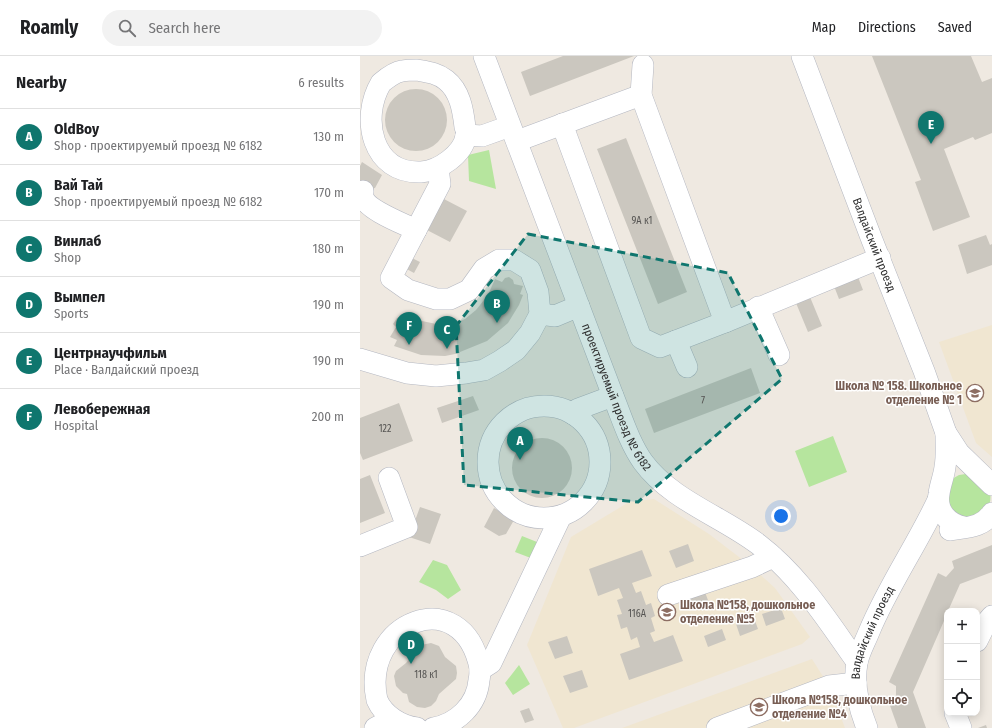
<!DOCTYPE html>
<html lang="en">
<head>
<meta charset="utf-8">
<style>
  body { margin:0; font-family:"Fira Sans Condensed",sans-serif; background:#f2f2f2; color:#202124 }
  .controls { position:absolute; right:12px; bottom:12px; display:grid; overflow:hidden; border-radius:8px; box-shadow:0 2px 10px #0003 }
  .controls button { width:36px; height:36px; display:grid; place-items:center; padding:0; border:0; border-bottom:1px solid #e0e0e0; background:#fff; color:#202124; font:20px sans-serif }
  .you { position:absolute; left:421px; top:460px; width:14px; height:14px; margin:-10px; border:3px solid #fff; border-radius:50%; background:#1a73e8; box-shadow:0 0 0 6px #1a73e833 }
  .badge { display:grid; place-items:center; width:26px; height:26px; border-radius:50%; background:#0f766e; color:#fff; font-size:13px; font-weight:700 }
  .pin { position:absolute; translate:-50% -33px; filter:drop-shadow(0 1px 2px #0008) }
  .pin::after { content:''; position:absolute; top:21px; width:14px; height:12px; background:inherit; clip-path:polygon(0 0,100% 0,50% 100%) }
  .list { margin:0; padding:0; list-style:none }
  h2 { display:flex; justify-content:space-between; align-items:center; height:52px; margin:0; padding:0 16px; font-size:17px }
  h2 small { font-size:13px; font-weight:400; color:#757577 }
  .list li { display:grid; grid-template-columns:26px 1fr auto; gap:12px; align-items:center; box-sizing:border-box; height:56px; padding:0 16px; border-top:1px solid #e0e0e0 }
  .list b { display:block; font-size:15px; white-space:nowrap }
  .list p { margin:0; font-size:13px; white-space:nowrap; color:#757577 }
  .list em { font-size:13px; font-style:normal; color:#757577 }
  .icon { flex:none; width:22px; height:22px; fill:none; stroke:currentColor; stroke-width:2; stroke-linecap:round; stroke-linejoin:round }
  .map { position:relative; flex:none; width:632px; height:672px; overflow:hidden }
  header { display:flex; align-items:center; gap:24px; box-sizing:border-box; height:56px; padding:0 20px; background:#fff; border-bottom:1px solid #e0e0e0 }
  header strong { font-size:19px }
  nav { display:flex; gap:22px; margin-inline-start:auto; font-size:14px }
  .search { width:280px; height:36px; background:#f2f2f2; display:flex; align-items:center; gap:10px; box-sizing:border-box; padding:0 14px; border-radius:22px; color:#757577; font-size:15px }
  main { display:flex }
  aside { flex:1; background:#fff }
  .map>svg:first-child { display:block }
  .education { fill:#f0e6d1 }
  .green { fill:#b6e59e }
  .building { fill:#cbc7bf }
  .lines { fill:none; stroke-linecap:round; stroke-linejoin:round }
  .minor-casing { stroke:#b4b7c1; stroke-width:22 }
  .minor { stroke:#fff; stroke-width:21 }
  .marked { fill:#0f766e; fill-opacity:0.2; stroke:#0f766e; stroke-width:3; stroke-dasharray:8 5; stroke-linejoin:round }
  .labels { text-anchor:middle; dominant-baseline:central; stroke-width:3; stroke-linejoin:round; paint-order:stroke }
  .number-label { font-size:10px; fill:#555452 }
  .street-label { font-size:12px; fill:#2e2e2e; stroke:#fff }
  .education-label { font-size:12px; font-weight:bold; fill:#785e54; stroke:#fff; text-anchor:start }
</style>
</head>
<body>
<header>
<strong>Roamly</strong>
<div class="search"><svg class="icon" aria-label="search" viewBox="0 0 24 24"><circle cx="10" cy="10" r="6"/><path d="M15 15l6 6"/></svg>Search here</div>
<nav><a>Map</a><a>Directions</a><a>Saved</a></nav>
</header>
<main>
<aside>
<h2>Nearby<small>6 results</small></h2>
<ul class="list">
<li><span class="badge">A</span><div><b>OldBoy</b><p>Shop · проектируемый проезд № 6182</p></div><em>130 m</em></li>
<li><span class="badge">B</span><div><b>Вай Тай</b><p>Shop · проектируемый проезд № 6182</p></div><em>170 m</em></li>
<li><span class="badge">C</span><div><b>Винлаб</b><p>Shop</p></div><em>180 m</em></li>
<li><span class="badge">D</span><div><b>Вымпел</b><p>Sports</p></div><em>190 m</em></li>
<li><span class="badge">E</span><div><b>Центрнаучфильм</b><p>Place · Валдайский проезд</p></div><em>190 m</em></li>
<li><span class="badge">F</span><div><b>Левобережная</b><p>Hospital</p></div><em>200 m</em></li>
</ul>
</aside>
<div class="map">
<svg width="632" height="672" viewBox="0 0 632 672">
  <rect width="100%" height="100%" fill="#efe9e1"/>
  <path class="education" d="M632 269V401L616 387 579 286Z
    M294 443 349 478 392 511 415 532 450 581 442 588 214 672H203L167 589 211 481 269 446Z
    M452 603 469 630 485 672H262Z"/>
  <path class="green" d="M129 94 136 133 109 125 108 99Z
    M473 380 487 416 449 431 435 395Z
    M606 418 630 433C632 449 628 453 619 465L586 457 592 423 599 419Z
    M162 480 182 488 176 504 155 496Z
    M73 504 87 509 101 534 88 543 76 534 59 526Z
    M159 609 170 628 153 639 145 627Z"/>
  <path class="building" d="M203 0H274L170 40 161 16Z
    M512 0H611L622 26 632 22V77L615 84 613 81 584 93 610 161 573 175 555 126 561 124Z
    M25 64a31 31 0 1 1 62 0a31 31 0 1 1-62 0Z
    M266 82 327 236 298 248 237 93Z
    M2 106 22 119 15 132 8 133 0 128V110Z
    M82 142 107 155 90 186 65 173Z
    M626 179 630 189 632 188V209L607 218 598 189Z
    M48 200 60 206 54 217 43 211Z
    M149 221 153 224 154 228 163 230 160 238 163 239 159 249 148 267 127 285 100 296V297L85 300 61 299 34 290 37 284 30 281 36 271 33 268 37 262 41 261 47 265 50 260 62 265 81 269 95 267 105 263 116 254 128 239 135 223 142 226 145 222Z
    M498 221 503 234 479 243 474 230Z
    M450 241 462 270 448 276 436 247Z
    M391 312 400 337 294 377 285 353Z
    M113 340 119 354 82 367 77 352Z
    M39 347 53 385 3 404 0 397V362Z
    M152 412a30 30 0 1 1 60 0a30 30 0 1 1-60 0Z
    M10 419 25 457 0 467V423Z
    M60 451 81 458 70 488 49 481Z
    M134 452 154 464 146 478 139 480 124 471Z
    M328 488 334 505 316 512 309 495Z
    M632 489V516L600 528 588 555H587V558L553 636 566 672H538L528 644 536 642V630L529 626 578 517 586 521 594 512 592 505Z
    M282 494 292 520 272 527 276 537 281 535 286 549 291 547 295 560 291 562 295 575 290 577 294 586 313 579 323 605 269 624 260 598 280 591 277 581 271 584 267 571 261 573 257 559 262 558 257 544 263 542 259 532 238 540 229 513Z
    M345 536 349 547 330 553 326 542Z
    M421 552 425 563 406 570 402 558Z
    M394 562 398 573 380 580 376 568Z
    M362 573 366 584 348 591 344 580Z
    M207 580 213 597 195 603 188 586Z
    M71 587 79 590 85 601 96 610 97 617 96 623 79 638 76 645 71 650 65 652 57 651 49 646 47 638 43 637 36 630 34 620 36 615 46 607 61 589Z
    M222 614 228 631 210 637 203 620Z
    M169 652 174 664 165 667 160 655Z
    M626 669 627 672H618Z"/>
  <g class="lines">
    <defs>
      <g id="minor">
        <path id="s1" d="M124 0 253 340C262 362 269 386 283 406 311 444 361 460 398 488 440 520 467 564 497 606"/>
        <path id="s2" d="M442 0 512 184 564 315 586 377 599 397 632 429"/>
        <path d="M283 9 281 39 365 266"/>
        <path d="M57 14C68 16 77 17 86 24 100 35 103 54 105 71 106 73 107 77 106 80 103 98 79 115 61 116 12 118 0 62 21 27 27 22 35 16 42 15 47 14 52 14 57 14Z"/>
        <path d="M202 68 281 282 300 291 365 266 520 202"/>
        <path d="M106 79 122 80 150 70"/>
        <path d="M157 85 281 39"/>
        <path d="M3 135C3 137 2 139 3 141 7 154 44 168 56 174"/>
        <path d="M398 251 419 299"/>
        <path d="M180 258 195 260 219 250"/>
        <path d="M316 285 327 311"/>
        <path d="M0 303 47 317 76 320 106 317 124 314 140 305 156 294 170 277 180 258 178 236 170 214 154 204H139L124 213 109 234 90 243H76L48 234 31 222 80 128 78 112"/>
        <circle cx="184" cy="406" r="56"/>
        <path d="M213 358 218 353 253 340"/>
        <path d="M586 377C586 389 587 400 585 411 584 420 580 429 579 438 576 455 588 468 604 471"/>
        <path d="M590 474C607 471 622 472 632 457"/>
        <path d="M0 490 47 471 29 422"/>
        <path d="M308 539 392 511 413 501"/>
        <path d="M617 585 626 567 632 560"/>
        <path d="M120 614 131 607 201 460"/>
        <path d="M595 657 601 672"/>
        <path d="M15 672 32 663"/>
        <path d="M57 672C41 670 24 660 17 644 0 566 102 525 120 612 120 615 120 620 119 624 117 649 97 668 73 672"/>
        <path d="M357 672 469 630 496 627"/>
        <path id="s3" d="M507 672C499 652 493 629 497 607 499 596 505 586 509 576 528 530 557 489 578 444"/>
      </g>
    </defs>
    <use href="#minor" class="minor-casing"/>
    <use href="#minor" class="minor"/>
  </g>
  <path class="marked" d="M168 178 368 217 422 323 278 446 104 429 96 270Z"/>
  <defs>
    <symbol id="school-ring" viewBox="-11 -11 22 22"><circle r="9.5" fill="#fff" stroke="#8d6e63" stroke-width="1.5"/><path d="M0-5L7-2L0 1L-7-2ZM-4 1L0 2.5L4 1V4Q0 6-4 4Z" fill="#8d6e63"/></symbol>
  </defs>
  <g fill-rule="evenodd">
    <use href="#school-ring" x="605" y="327" width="20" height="20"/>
    <use href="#school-ring" x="297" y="546" width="20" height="20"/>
    <use href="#school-ring" x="389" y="641" width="20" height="20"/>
  </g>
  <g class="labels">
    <g class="number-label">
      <text x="282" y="165">9А к1</text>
      <text x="343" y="345">7</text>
      <text x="25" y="373">122</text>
      <text x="277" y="558">116А</text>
      <text x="66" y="619">118 к1</text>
    </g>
    <g class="street-label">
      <text stroke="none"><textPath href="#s2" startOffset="202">Валдайский проезд</textPath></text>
      <text stroke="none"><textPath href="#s1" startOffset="366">проектируемый проезд № 6182</textPath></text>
      <text stroke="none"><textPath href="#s3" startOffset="100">Валдайский проезд</textPath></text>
    </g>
    <g class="education-label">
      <text x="602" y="330" text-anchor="end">Школа № 158. Школьное<tspan x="602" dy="14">отделение № 1</tspan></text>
      <text x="320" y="549">Школа №158, дошкольное<tspan x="320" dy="14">отделение №5</tspan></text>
      <text x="412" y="644">Школа №158, дошкольное<tspan x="412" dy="14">отделение №4</tspan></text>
    </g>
  </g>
</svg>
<div class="controls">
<button>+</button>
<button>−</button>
<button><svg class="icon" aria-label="locate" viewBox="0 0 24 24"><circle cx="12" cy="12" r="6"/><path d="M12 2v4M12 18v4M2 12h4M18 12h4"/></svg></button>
</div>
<div class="you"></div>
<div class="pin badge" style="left:160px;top:404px">A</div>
<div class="pin badge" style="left:137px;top:267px">B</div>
<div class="pin badge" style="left:87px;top:293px">C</div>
<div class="pin badge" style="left:51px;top:608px">D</div>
<div class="pin badge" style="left:571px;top:88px">E</div>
<div class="pin badge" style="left:49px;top:289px">F</div>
</div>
</main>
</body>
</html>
